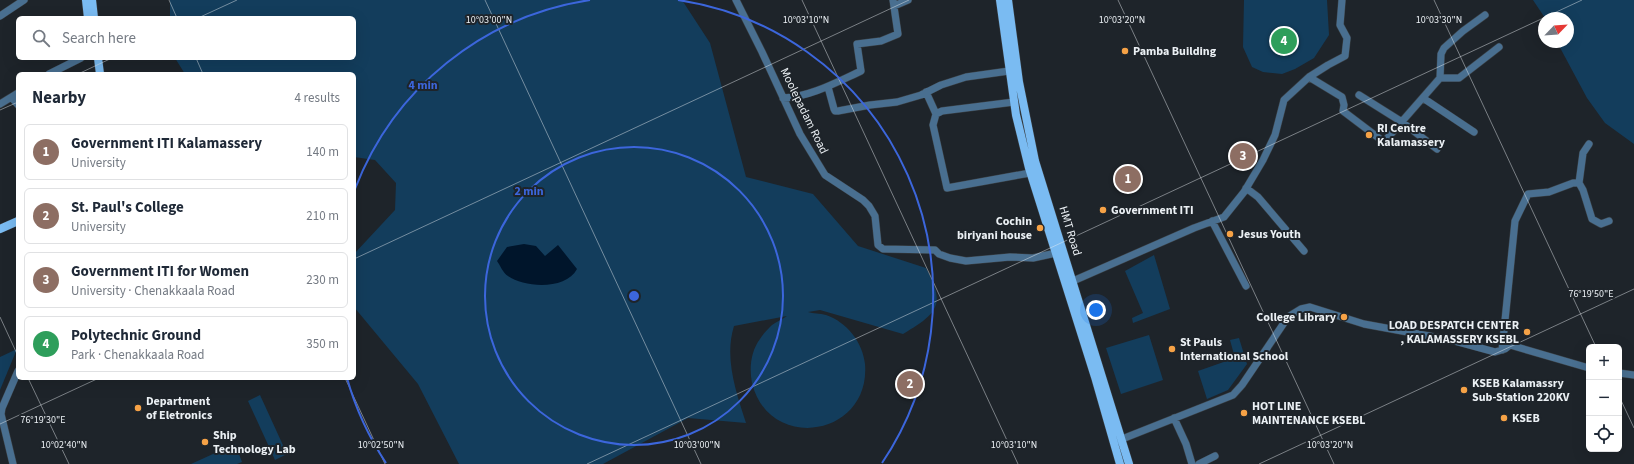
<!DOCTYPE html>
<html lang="en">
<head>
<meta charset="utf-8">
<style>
  body { margin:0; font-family:"Source Sans 3",sans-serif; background:#f2f2f3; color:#1f2937 }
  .controls { position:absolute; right:12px; bottom:12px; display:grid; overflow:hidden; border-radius:6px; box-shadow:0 4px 16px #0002 }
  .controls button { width:36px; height:36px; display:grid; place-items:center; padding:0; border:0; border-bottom:1px solid #e0e1e3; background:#fff; color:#1f2937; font:20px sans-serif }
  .compass { position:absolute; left:1538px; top:12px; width:36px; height:36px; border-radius:50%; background:#fff; box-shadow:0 4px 16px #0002; rotate:65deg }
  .you { position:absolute; left:1096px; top:310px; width:14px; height:14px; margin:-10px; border:3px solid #fff; border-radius:50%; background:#1a73e8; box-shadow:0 0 0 6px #1a73e833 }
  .badge { display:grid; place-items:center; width:26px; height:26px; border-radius:50%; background:#805f3e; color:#fff; font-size:13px; font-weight:700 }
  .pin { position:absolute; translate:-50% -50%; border:2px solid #fff; box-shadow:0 1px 4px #0006 }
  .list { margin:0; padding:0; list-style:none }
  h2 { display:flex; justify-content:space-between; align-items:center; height:52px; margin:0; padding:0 16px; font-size:17px }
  h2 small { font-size:13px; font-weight:400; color:#747a83 }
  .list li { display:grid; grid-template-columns:26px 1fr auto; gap:12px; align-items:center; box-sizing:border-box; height:56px; margin:0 8px 8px; padding:0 8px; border:1px solid #e0e1e3; border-radius:6px }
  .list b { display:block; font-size:15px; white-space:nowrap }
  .list p { margin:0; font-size:13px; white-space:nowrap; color:#747a83 }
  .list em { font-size:13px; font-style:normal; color:#747a83 }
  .icon { flex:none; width:22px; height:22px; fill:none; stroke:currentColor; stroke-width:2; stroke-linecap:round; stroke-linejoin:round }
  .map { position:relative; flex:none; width:1634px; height:464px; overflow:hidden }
  .search { position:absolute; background:#fff; box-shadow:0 4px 16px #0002; left:16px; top:16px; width:340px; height:44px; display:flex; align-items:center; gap:10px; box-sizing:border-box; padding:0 14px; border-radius:6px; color:#747a83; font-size:15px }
  .panel { position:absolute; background:#fff; box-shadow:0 4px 16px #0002; left:16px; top:72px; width:340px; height:308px; border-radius:6px }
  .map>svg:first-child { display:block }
  .green { fill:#133d5c }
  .water { fill:#00152b }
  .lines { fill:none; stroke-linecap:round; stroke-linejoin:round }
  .minor-casing { stroke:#3b4146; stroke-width:8 }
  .major-casing { stroke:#3b4146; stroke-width:9 }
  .minor { stroke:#496f90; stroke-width:7 }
  .major { stroke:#7abbf2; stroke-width:8 }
  .ticks { fill:none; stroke:#ebf0f4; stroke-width:1; stroke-opacity:0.45 }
  .ring { fill:none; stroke:#3c66dc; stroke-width:2 }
  .poi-dot { fill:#f6a246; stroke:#1e242a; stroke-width:1.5 }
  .labels { text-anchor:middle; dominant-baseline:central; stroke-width:4; stroke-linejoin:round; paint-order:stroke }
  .poi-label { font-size:12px; font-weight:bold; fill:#ebf0f4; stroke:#1e242a; text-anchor:start }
  .street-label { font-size:12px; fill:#ebf0f4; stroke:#1e242a }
  .ticks-label { font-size:10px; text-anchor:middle; fill:#ebf0f4; stroke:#1e242a; stroke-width:4; stroke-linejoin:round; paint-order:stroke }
  .centre { fill:#3c66dc; stroke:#1e242a; stroke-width:2 }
  .ring-label { font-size:12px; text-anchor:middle; font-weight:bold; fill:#3c66dc; stroke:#1e242a; stroke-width:4; stroke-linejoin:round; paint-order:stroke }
</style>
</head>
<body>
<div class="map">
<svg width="1634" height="464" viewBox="0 0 1634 464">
  <rect width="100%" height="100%" fill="#1e242a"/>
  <path class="green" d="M170 0H682L710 43 746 177 813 194 858 246 926 268C947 306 936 314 903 334L820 310 808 312C813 314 820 313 826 315 847 322 863 343 865 364 871 437 769 453 752 383 749 368 751 351 760 339 763 334 768 329 772 325 776 322 783 319 787 316L734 326C724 358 736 392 746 423L688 418 603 464H459L418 384 354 307V254L395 210 396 183 375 160 354 157V74H185L175 58H354V18H170Z
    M1244 0H1327L1329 35 1314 58 1295 69 1282 74 1263 72 1252 67 1243 47Z
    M1533 0H1634V144L1605 123 1587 98 1557 42H1568V18H1545Z
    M1154 255 1170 309 1133 323 1132 318 1143 313 1125 271Z
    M1149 335 1163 380 1121 394 1106 348Z
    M1239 338 1247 364 1228 390 1207 399 1198 371 1235 358 1230 340Z
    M17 349 0 390V357Z
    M260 395 287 454 275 460 248 401Z
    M235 444 242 462 237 464H191Z"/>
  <path class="water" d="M524 244 536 246 545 256 558 245 577 269C566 290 525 288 508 276 503 273 500 265 497 261L507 247Z"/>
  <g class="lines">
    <defs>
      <path id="minor" d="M736 0 762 52 800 134 825 175 863 200 869 206 875 216 878 245 883 249 935 250 939 254 950 258 966 261 1010 257 1033 258 1056 253
        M894 6 908 0
        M0 16 24 0
        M49 74 81 58
        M1309 77 1342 97 1344 105 1343 111 1384 142 1440 78 1441 54 1444 48 1463 31 1485 15
        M1440 78H1459L1499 47
        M828 87 834 109 835 111H838L870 105 897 102 921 95 941 85 966 77 1009 71
        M926 92 936 114 933 125 947 188 1030 173
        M1359 95 1402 122 1437 149
        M12 98 18 105
        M783 98C810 97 837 82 861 71L857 44 881 41 898 34 893 0
        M1423 98 1474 132
        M0 104 18 93
        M936 114 942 111 1014 102
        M1579 183 1583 153 1589 144
        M1246 188 1258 197 1304 251
        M1212 221 1246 286
        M1073 281 1194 228 1224 217 1244 192 1263 160 1275 135 1284 100 1309 77 1328 65 1345 56 1347 38 1340 25 1342 0
        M1502 350 1515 221 1528 194 1549 192 1573 183H1579L1583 190 1592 219 1601 224 1609 221
        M1619 373 1634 375
        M1174 418 1186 444 1192 464
        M1117 441 1233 395 1242 385 1288 317 1301 309 1310 307 1364 324 1451 340 1495 352 1505 349 1510 345 1589 368
        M13 464 1 414 2 408 18 371
        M1199 464 1215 456"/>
      <path id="major" d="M86 0 88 18
        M92 0 94 18
        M1000 0 1016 115 1029 168 1095 377 1120 464
        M1008 0 1019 82 1035 161 1129 464
        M98 58 100 74
        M0 229 18 221"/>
    </defs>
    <use href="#minor" class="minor-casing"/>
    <use href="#major" class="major-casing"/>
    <use href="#minor" class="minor"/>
    <use href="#major" class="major"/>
  </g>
  <path class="ticks" d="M169 0 177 18M485 0 701 464M802 0 1018 464M1118 0 1334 464M1434 0 1596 347M198 18 237 0M196 58 203 74M78 74 112 58M0 110 18 102M354 259 909 0M0 317 18 356M28 378 69 464M345 378 385 464M1619 396 1634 428M0 424 99 378M587 464 1582 0M1259 464 1634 289"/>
  <g class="ring">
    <circle cx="634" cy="296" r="149"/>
    <path d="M386 463A299 299 0 0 1 347 378M355 189A299 299 0 0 1 590 0M678 0A299 299 0 0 1 882 463"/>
  </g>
  <g class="poi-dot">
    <circle cx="1125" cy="51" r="4"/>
    <circle cx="1369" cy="135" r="4"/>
    <circle cx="1103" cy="210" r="4"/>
    <circle cx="1040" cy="228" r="4"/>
    <circle cx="1230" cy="234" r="4"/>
    <circle cx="1344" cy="317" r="4"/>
    <circle cx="1527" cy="332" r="4"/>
    <circle cx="1172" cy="349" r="4"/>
    <circle cx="1464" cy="390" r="4"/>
    <circle cx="138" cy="408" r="4"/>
    <circle cx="1244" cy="413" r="4"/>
    <circle cx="1504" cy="418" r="4"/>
    <circle cx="205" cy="442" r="4"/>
  </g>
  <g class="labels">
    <g class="poi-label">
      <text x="1133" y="51">Pamba Building</text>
      <text x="1377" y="128">RI Centre<tspan x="1377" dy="14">Kalamassery</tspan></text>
      <text x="1111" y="210">Government ITI</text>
      <text x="1032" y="221" text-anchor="end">Cochin<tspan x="1032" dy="14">biriyani house</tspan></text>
      <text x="1238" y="234">Jesus Youth</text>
      <text x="1336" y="317" text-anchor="end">College Library</text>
      <text x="1519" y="325" text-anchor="end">LOAD DESPATCH CENTER<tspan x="1519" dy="14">, KALAMASSERY KSEBL</tspan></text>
      <text x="1180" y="342">St Pauls<tspan x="1180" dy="14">International School</tspan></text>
      <text x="1472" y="383">KSEB Kalamassry<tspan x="1472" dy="14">Sub-Station 220KV</tspan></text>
      <text x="146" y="401">Department<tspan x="146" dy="14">of Eletronics</tspan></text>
      <text x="1252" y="406">HOT LINE<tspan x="1252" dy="14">MAINTENANCE KSEBL</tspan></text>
      <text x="1512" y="418">KSEB</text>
      <text x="213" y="435">Ship<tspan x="213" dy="14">Technology Lab</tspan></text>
    </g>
    <g class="street-label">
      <text transform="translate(804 111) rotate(64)">Moolepadam Road</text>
      <text transform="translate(1070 231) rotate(73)">HMT Road</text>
    </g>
  </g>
  <g class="ticks-label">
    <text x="489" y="23">10°03'00"N</text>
    <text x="806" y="23">10°03'10"N</text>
    <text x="1122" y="23">10°03'20"N</text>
    <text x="1439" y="23">10°03'30"N</text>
    <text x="1591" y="297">76°19'50"E</text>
    <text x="43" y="423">76°19'30"E</text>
    <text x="64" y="448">10°02'40"N</text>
    <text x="381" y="448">10°02'50"N</text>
    <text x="697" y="448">10°03'00"N</text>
    <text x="1014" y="448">10°03'10"N</text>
    <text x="1330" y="448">10°03'20"N</text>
  </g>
  <circle cx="634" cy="296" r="6" class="centre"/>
  <g class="ring-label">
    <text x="423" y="89">4 min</text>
    <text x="529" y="195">2 min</text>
  </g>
</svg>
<div class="controls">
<button>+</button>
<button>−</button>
<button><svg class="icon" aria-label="locate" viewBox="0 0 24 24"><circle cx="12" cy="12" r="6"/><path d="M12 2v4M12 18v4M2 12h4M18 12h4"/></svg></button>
</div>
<svg class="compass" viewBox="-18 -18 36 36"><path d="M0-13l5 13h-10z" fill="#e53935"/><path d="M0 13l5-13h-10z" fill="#747a83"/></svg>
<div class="you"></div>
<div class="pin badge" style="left:1128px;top:179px;background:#8d6e63">1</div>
<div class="pin badge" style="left:910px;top:384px;background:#8d6e63">2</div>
<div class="pin badge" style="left:1243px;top:156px;background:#8d6e63">3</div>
<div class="pin badge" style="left:1284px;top:41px;background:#2e9e5b">4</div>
<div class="search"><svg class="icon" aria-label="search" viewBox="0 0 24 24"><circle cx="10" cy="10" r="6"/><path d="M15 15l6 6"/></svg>Search here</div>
<section class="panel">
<h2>Nearby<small>4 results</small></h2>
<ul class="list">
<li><span class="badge" style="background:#8d6e63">1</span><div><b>Government ITI Kalamassery</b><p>University</p></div><em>140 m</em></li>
<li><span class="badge" style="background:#8d6e63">2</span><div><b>St. Paul's College</b><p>University</p></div><em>210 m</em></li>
<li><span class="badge" style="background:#8d6e63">3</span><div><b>Government ITI for Women</b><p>University · Chenakkaala Road</p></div><em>230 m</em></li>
<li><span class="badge" style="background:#2e9e5b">4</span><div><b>Polytechnic Ground</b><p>Park · Chenakkaala Road</p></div><em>350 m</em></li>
</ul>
</section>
</div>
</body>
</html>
